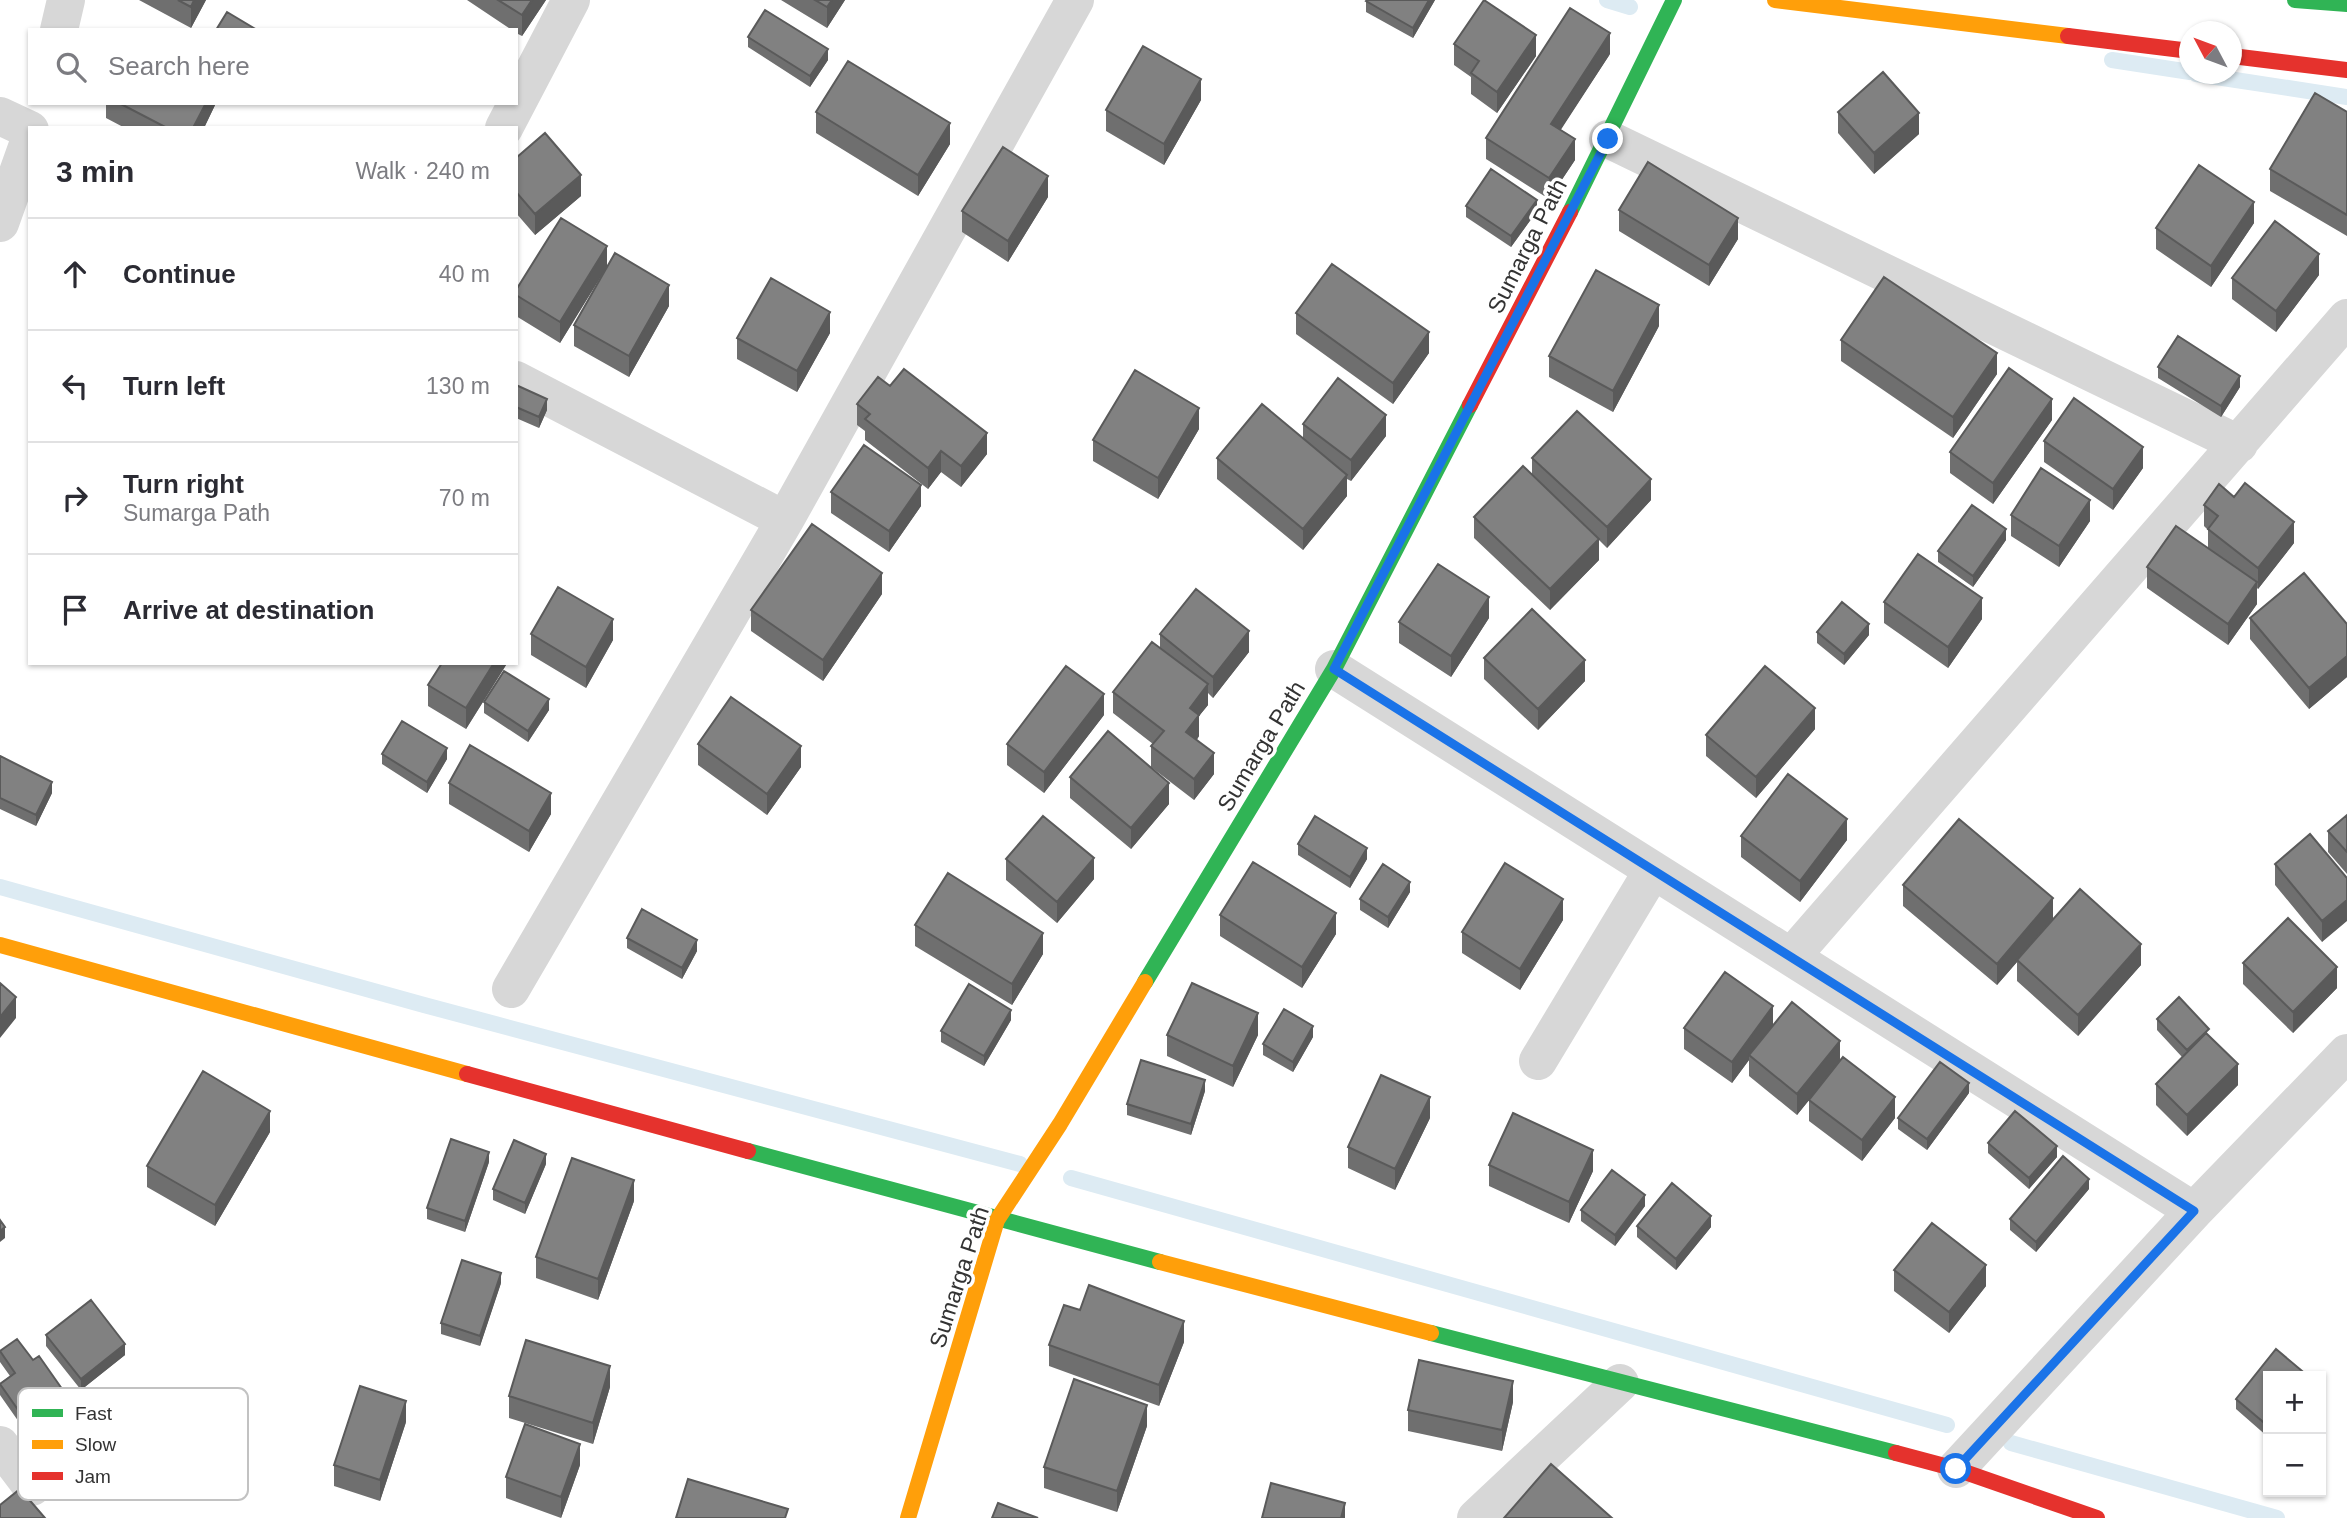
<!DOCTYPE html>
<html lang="en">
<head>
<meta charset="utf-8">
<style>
  body { margin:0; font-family:Helvetica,sans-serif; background:#f2f2f3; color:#2b2b33 }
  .controls { position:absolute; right:21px; bottom:21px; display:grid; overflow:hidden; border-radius:0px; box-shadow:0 2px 5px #0004 }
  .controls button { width:63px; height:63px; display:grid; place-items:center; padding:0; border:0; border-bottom:2px solid #e1e1e2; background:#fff; color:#2b2b33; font:35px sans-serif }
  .compass { position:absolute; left:2179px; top:21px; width:63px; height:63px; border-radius:50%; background:#fff; box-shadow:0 2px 5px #0004; rotate:311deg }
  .stop { position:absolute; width:21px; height:21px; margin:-16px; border:5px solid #1a73e8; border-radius:50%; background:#fff }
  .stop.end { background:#1a73e8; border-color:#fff; box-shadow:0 2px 7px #0008 }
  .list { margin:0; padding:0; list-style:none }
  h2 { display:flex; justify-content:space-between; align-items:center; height:91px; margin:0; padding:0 28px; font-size:30px }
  h2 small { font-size:23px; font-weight:400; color:#7c7c81 }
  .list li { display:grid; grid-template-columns:46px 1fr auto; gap:21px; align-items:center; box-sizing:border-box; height:112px; padding:0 28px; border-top:2px solid #e1e1e2 }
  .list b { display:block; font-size:26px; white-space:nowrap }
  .list p { margin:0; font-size:23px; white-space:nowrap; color:#7c7c81 }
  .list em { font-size:23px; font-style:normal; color:#7c7c81 }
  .icon { flex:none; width:38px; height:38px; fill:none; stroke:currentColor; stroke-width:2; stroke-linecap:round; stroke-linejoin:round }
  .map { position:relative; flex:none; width:2347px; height:1518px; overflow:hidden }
  .search { position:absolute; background:#fff; box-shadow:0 2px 5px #0004; left:28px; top:28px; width:490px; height:77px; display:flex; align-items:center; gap:18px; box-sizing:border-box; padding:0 24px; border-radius:0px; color:#7c7c81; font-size:26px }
  .panel { position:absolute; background:#fff; box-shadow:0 2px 5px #0004; left:28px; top:126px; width:490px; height:539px; border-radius:0px }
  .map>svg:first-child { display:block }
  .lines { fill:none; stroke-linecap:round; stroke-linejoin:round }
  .stream { stroke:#ddebf3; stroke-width:16 }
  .street { stroke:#d7d7d7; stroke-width:38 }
  .fast { stroke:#30b455; stroke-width:16 }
  .slow { stroke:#ff9f0a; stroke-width:16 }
  .jam { stroke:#e5322d; stroke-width:16 }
  .wall { fill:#6f6f6f }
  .shaded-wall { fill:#5a5a5a }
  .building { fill:#818181; stroke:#5a5a5a; stroke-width:2 }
  .route { stroke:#1a73e8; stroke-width:9 }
  .labels { text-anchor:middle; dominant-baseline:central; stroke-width:7; stroke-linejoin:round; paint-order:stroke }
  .street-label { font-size:23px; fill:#333; stroke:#fff }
  .key { fill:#fff; stroke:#c2c2c2; stroke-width:2 }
  .key-label { font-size:19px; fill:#333 }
</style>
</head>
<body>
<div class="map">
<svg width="2347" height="1518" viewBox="0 0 2347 1518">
  <rect width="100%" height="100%" fill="#fff"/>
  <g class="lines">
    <path class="stream" d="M1607 0 1630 7
      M2112 60 2190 72
      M2196 74 2347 97
      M0 887 424 1005 1020 1164
      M1071 1178 1947 1425
      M2011 1443 2277 1518"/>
    <path class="street" d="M59 30 66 0
      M0 116 30 130
      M504 128 571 0
      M1608 139 2239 444
      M0 223 30 139
      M516 380 785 520
      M1334 669 2194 1211
      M1791 957 2347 318
      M511 989 785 520 1075 0
      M1538 1061 1653 870
      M0 1445 32 1487
      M1956 1469 2194 1211 2347 1053
      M1476 1518 1620 1383"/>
    <path class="fast" d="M2295 0 2347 4
      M1570 212 1674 0
      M1145 982 1334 669 1470 405
      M748 1151 1160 1262
      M1431 1333 1896 1453"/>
    <path class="slow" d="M1775 0 2068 36
      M0 945 467 1074
      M1160 1262 1431 1333
      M908 1518 997 1220 1060 1124 1145 982"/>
    <path class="jam" d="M2068 36 2190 51
      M2232 56 2347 70
      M1470 405 1570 212
      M467 1074 748 1151
      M1896 1453 1956 1469 2097 1518"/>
  </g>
  <path class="wall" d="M139 0H206L191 28Z
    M467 0H546L522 36 516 33V30H512Z
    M781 0H845L827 28Z
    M1435 0 1413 38 1366 12V1Z
    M748 37 828 60 810 87 748 47Z
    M1454 44 1536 56 1497 113 1471 94V77L1454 65Z
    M1610 54 1560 130 1575 160 1549 199 1486 159V138Z
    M1201 100 1164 165 1106 131V110Z
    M106 103H216L204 128H125L106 118Z
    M816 112 950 144 918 196 816 133Z
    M1838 112 1919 134 1874 174 1838 133Z
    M2347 112V236L2270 191V169Z
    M516 158 581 196 535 235 516 213Z
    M1048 197 1008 262 962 232V211Z
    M1466 206 1537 211 1511 247 1466 217Z
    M1619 210 1738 239 1709 286 1619 231Z
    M2254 223 2211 287 2156 249V228Z
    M607 267 669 306 629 377 574 346V325L605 269 560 343 516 316V290Z
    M2319 275 2276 332 2232 299V278Z
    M1296 313 1429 353 1393 404 1296 334Z
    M1659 326 1613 412 1549 377V356Z
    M830 333 797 392 737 359V338Z
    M1841 340 1997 374 1953 438 1841 361Z
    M2158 367 2240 387 2221 417 2158 378Z
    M516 385 547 410 539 428 516 418Z
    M890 386 987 454 961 487 941 472 928 489 865 440V431L857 425V404Z
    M2052 420 1993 504 1950 473V452Z
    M1303 424 1386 436 1351 481 1347 479V496L1303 550 1217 479V458L1303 438Z
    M1199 429 1158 499 1093 461V440Z
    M2044 441 2143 468 2113 510 2044 462Z
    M1532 458 1651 500 1607 548 1599 540V560L1550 610 1474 538V517L1532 475Z
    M831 492 921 506 889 552 831 513Z
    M2204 505 2294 543 2258 589 2257 588V604L2228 645 2147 588V567L2208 549V530L2204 526Z
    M2011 515 2090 521 2059 567 2011 536Z
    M2006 540 1973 587 1938 562V551Z
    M882 594 823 681 751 631V610Z
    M1884 602 1982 619 1948 668 1884 623Z
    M1489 618 1451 677 1399 643V622Z
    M2250 618 2347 624V677L2309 709 2250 639Z
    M1817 632 1869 635 1844 665 1817 643Z
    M531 634 613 640 586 688 531 655Z
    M1160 634 1249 652 1213 698 1208 693V705L1199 716V736L1197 740 1214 774 1194 800 1151 767V746L1153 744 1113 713V692L1160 648Z
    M1484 658 1585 681 1538 730 1484 679Z
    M506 663V665L466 729 428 706V685Z
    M484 702 549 710 528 742 484 713Z
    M1104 715 1044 793 1007 765V744Z
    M1815 729 1756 798 1706 756V735Z
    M698 744 801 767 767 815 698 765Z
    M382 754 447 759 427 793 382 764Z
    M0 756 52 793 36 826 0 809Z
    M1070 777 1169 804 1131 849 1070 798Z
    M449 783 551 814 529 852 449 804Z
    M2347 815V874L2328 852V831Z
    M1741 836 1847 840 1800 902 1741 857Z
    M1298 844 1367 859 1350 888 1298 855Z
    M1006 859 1094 879 1057 923 1006 880Z
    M2275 864 2347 878 2322 942 2275 885Z
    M1903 885 2053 919 2141 965 2078 1036 2017 981V962L1997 985 1903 906Z
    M1410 892 1388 928 1360 910V899Z
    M1220 915 1336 934 1302 988 1220 936Z
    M1563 920 1520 990 1462 953V932Z
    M915 925 1043 954 1012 1005 915 946Z
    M627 938 697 951 682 979 627 948Z
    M2243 963 2337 988 2293 1033 2243 984Z
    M2157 1019 2209 1036 2238 1085 2187 1136 2156 1105V1084L2182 1057 2157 1030Z
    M1011 1020 984 1066 941 1042V1031Z
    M1773 1026 1840 1061 1895 1118 1862 1161 1809 1121V1100L1797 1115 1749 1076V1060L1732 1083 1684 1049V1028Z
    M1167 1035H1258L1233 1087 1167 1056Z
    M1313 1037 1293 1072 1263 1055V1044Z
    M1205 1091 1191 1135 1127 1115V1104Z
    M1969 1093 1927 1150 1898 1129V1118Z
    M1430 1118 1395 1190 1348 1168V1147Z
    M270 1132 215 1226 147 1187V1166Z
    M1988 1143 2057 1157 2029 1189 1988 1153Z
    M489 1162 465 1232 427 1219V1208Z
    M546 1164 525 1214 493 1200V1189Z
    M1489 1165 1593 1171 1569 1223 1489 1186Z
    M2089 1189 2036 1252 2010 1230V1219Z
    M634 1201 598 1300 536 1278V1257Z
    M1645 1206 1615 1246 1581 1221V1210Z
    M1637 1226 1711 1227 1676 1270 1637 1237Z
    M1894 1270 1986 1286 1949 1333 1894 1291Z
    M501 1283 480 1346 441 1334V1323Z
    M46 1335 125 1355 81 1390 46 1346Z
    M1184 1342 1159 1406 1049 1366V1345Z
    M0 1351 33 1360 67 1407 28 1435 0 1395V1383L10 1376 0 1362Z
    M2268 1376V1437L2236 1409V1399Z
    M610 1387 593 1444 509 1418V1396Z
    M1513 1402 1502 1451 1408 1431V1410Z
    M406 1422 380 1501 334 1486V1465Z
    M1147 1426 1117 1512 1044 1488V1467Z
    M110 1444 170 1454 146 1483 110 1455Z
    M580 1465 561 1518 506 1498V1477Z"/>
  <path class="shaded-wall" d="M194 0H206L191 28V7Z
    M532 0H546L522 36V15Z
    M832 0H845L827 28V7Z
    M1429 0H1435L1413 38V28Z
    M1610 33V54L1551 145V124Z
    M1536 35V56L1497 113V92Z
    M828 49V60L810 87V76Z
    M1201 79V100L1164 165V144Z
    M206 103H216L204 128H193Z
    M1919 113V134L1874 174V153Z
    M950 123V144L918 196V175Z
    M1575 139V160L1549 199V178Z
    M581 175V196L535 235V214Z
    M1048 176V197L1008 262V241Z
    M1537 200V211L1511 247V236Z
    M2254 202V223L2211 287V266Z
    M1738 218V239L1709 286V265Z
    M607 246V267L560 343V322Z
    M2319 254V275L2276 332V311Z
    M669 285V306L629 377V356Z
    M1659 305V326L1613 412V391Z
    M830 312V333L797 392V371Z
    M1429 332V353L1393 404V383Z
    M1997 353V374L1953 438V417Z
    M2240 376V387L2221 417V406Z
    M547 399V410L539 428V417Z
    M2052 399V420L1993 504V483Z
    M1199 408V429L1158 499V478Z
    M1386 415V436L1351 481V460Z
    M987 433V454L961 487V466Z
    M2143 447V468L2113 510V489Z
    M941 451V472L928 489V468Z
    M1347 475V496L1303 550V529Z
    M1651 479V500L1607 548V527Z
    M921 485V506L889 552V531Z
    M2090 500V521L2059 567V546Z
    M2294 522V543L2258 589V568Z
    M2006 529V540L1973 587V576Z
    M1599 539V560L1550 610V589Z
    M882 573V594L823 681V660Z
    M2257 582V604L2228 645V624Z
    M1489 597V618L1451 677V656Z
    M1982 598V619L1948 668V647Z
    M613 619V640L586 688V667Z
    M1869 624V635L1844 665V654Z
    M1249 631V652L1213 698V677Z
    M2347 656V677L2309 709V688Z
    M1585 660V681L1538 730V709Z
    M494 663H506V665L466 729V708Z
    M1208 684V705L1199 716V736L1186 753V732L1190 708Z
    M1104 694V715L1044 793V772Z
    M549 699V710L528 742V731Z
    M1815 708V729L1756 798V777Z
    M801 746V767L767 815V794Z
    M447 748V759L427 793V782Z
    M1214 753V774L1194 800V779Z
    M52 782V793L36 826V815Z
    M1169 783V804L1131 849V828Z
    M551 793V814L529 852V831Z
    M1847 819V840L1800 902V881Z
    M1367 848V859L1350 888V877Z
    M1094 858V879L1057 923V902Z
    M1410 882V892L1388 928V917Z
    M2053 898V919L2017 960V962L1997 985V964Z
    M1563 899V920L1520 990V969Z
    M2347 900V921L2322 942V921Z
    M1336 913V934L1302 988V967Z
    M1043 933V954L1012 1005V984Z
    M697 940V951L682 979V968Z
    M2141 944V965L2078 1036V1015Z
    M2337 967V988L2293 1033V1012Z
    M16 997V1018L0 1038V1017Z
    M1773 1006V1027L1749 1055V1060L1732 1083V1062Z
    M1011 1010V1020L984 1066V1056Z
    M1258 1013V1035L1233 1087V1066Z
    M1313 1026V1037L1293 1072V1062Z
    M1840 1041V1062L1797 1115V1094Z
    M2238 1064V1085L2187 1136V1115Z
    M1205 1080V1091L1191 1135V1124Z
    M1969 1083V1093L1927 1150V1139Z
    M1430 1097V1118L1395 1190V1169Z
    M1895 1097V1118L1862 1161V1140Z
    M270 1111V1132L215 1226V1205Z
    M2057 1146V1157L2029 1189V1178Z
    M1593 1150V1171L1569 1223V1202Z
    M489 1152V1162L465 1232V1221Z
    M546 1154V1164L525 1214V1203Z
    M2089 1179V1189L2036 1252V1242Z
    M634 1180V1201L598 1300V1279Z
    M1645 1195V1206L1615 1246V1235Z
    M1711 1216V1227L1676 1270V1259Z
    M5 1227V1238L0 1242V1231Z
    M1986 1265V1286L1949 1333V1312Z
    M501 1273V1283L480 1346V1336Z
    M1184 1321V1342L1159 1406V1385Z
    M125 1344V1355L81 1390V1379Z
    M610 1366V1387L593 1444V1423Z
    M1513 1381V1402L1502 1451V1430Z
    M67 1396V1407L28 1435V1424Z
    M406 1401V1422L380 1501V1480Z
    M1147 1405V1426L1117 1512V1491Z
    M170 1443V1454L146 1483V1473Z
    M580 1444V1465L561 1518V1497Z
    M1345 1503V1518H1341Z"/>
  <path class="building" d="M178 0H194L191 7Z
    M498 0H532L522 15Z
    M815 0H832L827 7Z
    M1367 0H1429L1413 28 1366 1Z
    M1484 0 1536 35 1497 92 1471 73 1479 61 1454 44Z
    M1570 8 1610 33 1551 124 1575 139 1549 178 1486 138Z
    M765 10 828 49 810 76 748 37Z
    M227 12 257 30H216Z
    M1143 46 1201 79 1164 144 1106 110Z
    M848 61 950 123 918 175 816 112Z
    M1883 72 1919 113 1874 153 1838 112Z
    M2315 93 2347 112V215L2270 169Z
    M119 103H206L193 128H167Z
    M545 133 581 175 535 214 516 192V158Z
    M1003 147 1048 176 1008 241 962 211Z
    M1648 162 1738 218 1709 265 1619 210Z
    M2199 165 2254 202 2211 266 2156 228Z
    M1491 169 1537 200 1511 236 1466 206Z
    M561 218 607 246 560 322 516 295V290Z
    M2275 221 2319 254 2276 311 2232 278Z
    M615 253 669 285 629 356 574 325Z
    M1332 264 1429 332 1393 383 1296 313Z
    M1596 270 1659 305 1613 391 1549 356Z
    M1884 277 1997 353 1953 417 1841 340Z
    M771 278 830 312 797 371 737 338Z
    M2178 336 2240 376 2221 406 2158 367Z
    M2009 368 2052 399 1993 483 1950 452Z
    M904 369 987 433 961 466 941 451 928 468 865 419 870 414 857 404 878 377 890 386Z
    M1135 370 1199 408 1158 478 1093 440Z
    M1338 378 1386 415 1351 460 1303 424Z
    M516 385 547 399 539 417 516 407Z
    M2074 398 2143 447 2113 489 2044 441Z
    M1262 404 1347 475 1303 529 1217 458Z
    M1577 411 1651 479 1607 527 1532 458Z
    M864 445 921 485 889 531 831 492Z
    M1523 466 1599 539 1550 589 1474 517Z
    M2041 468 2090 500 2059 546 2011 515Z
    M2245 483 2294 522 2258 568 2208 529 2218 516 2204 505 2219 484 2234 497Z
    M1972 505 2006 529 1973 576 1938 551Z
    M812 524 882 573 823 660 751 610Z
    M2176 526 2257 582 2228 624 2147 567Z
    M1918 554 1982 598 1948 647 1884 602Z
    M1438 564 1489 597 1451 656 1399 622Z
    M2304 573 2347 624V656L2309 688 2250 618Z
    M558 587 613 619 586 667 531 634Z
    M1196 589 1249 631 1213 677 1160 634Z
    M1842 602 1869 624 1844 654 1817 632Z
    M1532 609 1585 660 1538 709 1484 658Z
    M1152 642 1208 684 1190 708 1199 715 1186 732 1214 753 1194 779 1151 746 1164 731 1113 692Z
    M442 663H494L466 708 428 685Z
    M1066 666 1104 694 1044 772 1007 744Z
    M1765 666 1815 708 1756 777 1706 735Z
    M504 671 549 699 528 731 484 702Z
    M731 697 801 746 767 794 698 744Z
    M402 721 447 748 427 782 382 754Z
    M1108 731 1169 783 1131 828 1070 777Z
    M470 745 551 793 529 831 449 783Z
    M0 756 52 782 36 815 0 798Z
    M1788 774 1847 819 1800 881 1741 836Z
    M2347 815V852L2328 831Z
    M1043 816 1094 858 1057 902 1006 859Z
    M1315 816 1367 848 1350 877 1298 844Z
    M1959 819 2053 898 1997 964 1903 885Z
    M2310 834 2347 878V900L2322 921 2275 864Z
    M1253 862 1336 913 1302 967 1220 915Z
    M1505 863 1563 899 1520 969 1462 932Z
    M1383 864 1410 882 1388 917 1360 899Z
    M948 873 1043 933 1012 984 915 925Z
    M2080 889 2141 944 2078 1015 2017 960Z
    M642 909 697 940 682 968 627 938Z
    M2288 918 2337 967 2293 1012 2243 963Z
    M1725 972 1773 1006 1732 1062 1684 1028Z
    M0 983 16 997 0 1017Z
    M1192 983 1258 1013 1233 1066 1167 1035Z
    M969 984 1011 1010 984 1056 941 1031Z
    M2179 997 2209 1029 2187 1050 2157 1019Z
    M1792 1002 1840 1041 1797 1094 1749 1055Z
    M1284 1009 1313 1026 1293 1062 1263 1044Z
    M2206 1033 2238 1064 2187 1115 2156 1084Z
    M1843 1057 1895 1097 1862 1140 1809 1100Z
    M1141 1060 1205 1080 1191 1124 1127 1104Z
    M1940 1062 1969 1083 1927 1139 1898 1118Z
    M203 1071 270 1111 215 1205 147 1166Z
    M1381 1075 1430 1097 1395 1169 1348 1147Z
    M2015 1111 2057 1146 2029 1178 1988 1143Z
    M1513 1113 1593 1150 1569 1202 1489 1165Z
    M451 1139 489 1152 465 1221 427 1208Z
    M514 1140 546 1154 525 1203 493 1189Z
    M2063 1156 2089 1179 2036 1242 2010 1219Z
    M572 1158 634 1180 598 1279 536 1257Z
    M1612 1170 1645 1195 1615 1235 1581 1210Z
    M1672 1183 1711 1216 1676 1259 1637 1226Z
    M0 1220 5 1227 0 1231Z
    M1932 1223 1986 1265 1949 1312 1894 1270Z
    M462 1260 501 1273 480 1336 441 1323Z
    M1089 1285 1184 1321 1159 1385 1049 1345 1064 1305 1080 1310Z
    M91 1300 125 1344 81 1379 46 1335Z
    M17 1339 33 1360 39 1356 67 1396 28 1424 0 1384 15 1373 0 1351Z
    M526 1340 610 1366 593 1423 509 1396Z
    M2276 1349 2308 1376H2268V1426L2236 1399Z
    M1419 1360 1513 1381 1502 1430 1408 1410Z
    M1074 1379 1147 1405 1117 1491 1044 1467Z
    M360 1386 406 1401 380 1480 334 1465Z
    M525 1424 580 1444 561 1497 506 1477Z
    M1551 1464 1612 1518H1504Z
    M688 1479 788 1509 785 1518H676Z
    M1271 1483 1345 1503 1341 1518H1262Z
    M20 1489 45 1518H0V1505Z
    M998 1503 1038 1518H992Z"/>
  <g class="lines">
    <path class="route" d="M1608 139 1334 669 2194 1211 1956 1469"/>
  </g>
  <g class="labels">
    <g class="street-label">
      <text transform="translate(1527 246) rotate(-63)">Sumarga Path</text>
      <text transform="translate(1261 746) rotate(-59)">Sumarga Path</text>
      <text transform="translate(959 1277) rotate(-72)">Sumarga Path</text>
    </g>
  </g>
  <rect x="18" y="1388" width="230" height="112" rx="10" class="key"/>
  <rect x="32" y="1409" width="31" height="8" fill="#30b455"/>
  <rect x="32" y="1440" width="31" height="9" fill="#ff9f0a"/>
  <rect x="32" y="1472" width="31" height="8" fill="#e5322d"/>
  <g class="key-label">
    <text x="75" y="1420">Fast</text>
    <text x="75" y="1451">Slow</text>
    <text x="75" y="1483">Jam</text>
  </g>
</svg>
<div class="controls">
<button>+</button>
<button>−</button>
</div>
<svg class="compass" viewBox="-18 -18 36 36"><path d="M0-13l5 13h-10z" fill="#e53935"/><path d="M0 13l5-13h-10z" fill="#7c7c81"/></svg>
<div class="stop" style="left:1956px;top:1469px"></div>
<div class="stop end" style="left:1608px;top:139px"></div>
<div class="search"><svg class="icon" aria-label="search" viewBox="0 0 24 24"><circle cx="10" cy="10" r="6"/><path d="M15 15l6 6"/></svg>Search here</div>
<section class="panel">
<h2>3 min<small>Walk · 240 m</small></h2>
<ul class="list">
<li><svg class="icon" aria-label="ahead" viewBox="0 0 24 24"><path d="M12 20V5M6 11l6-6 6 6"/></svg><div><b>Continue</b></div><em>40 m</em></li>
<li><svg class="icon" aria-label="left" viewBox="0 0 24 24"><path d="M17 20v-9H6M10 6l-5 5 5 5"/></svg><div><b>Turn left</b></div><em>130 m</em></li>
<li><svg class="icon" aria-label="right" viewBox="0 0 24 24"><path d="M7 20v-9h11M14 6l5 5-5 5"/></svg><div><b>Turn right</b><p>Sumarga Path</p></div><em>70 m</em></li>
<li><svg class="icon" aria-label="arrive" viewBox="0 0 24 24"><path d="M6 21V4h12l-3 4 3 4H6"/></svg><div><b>Arrive at destination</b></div></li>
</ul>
</section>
</div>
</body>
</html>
